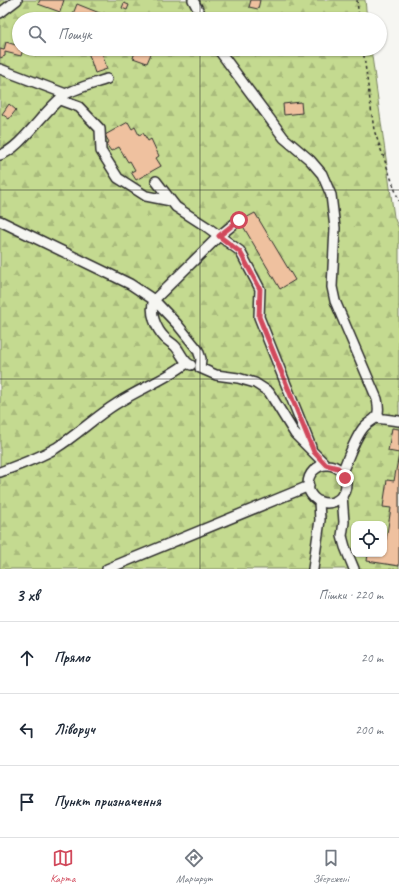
<!DOCTYPE html>
<html lang="uk">
<head>
<meta charset="utf-8">
<style>
  body { margin:0; font-family:Caveat,sans-serif; background:#f2f2f3; color:#1f2937 }
  .controls { position:absolute; right:12px; bottom:12px; display:grid; overflow:hidden; border-radius:8px; box-shadow:0 1px 3px #0004 }
  .controls button { width:36px; height:36px; display:grid; place-items:center; padding:0; border:0; border-bottom:1px solid #e0e1e3; background:#fff; color:#1f2937; font:20px sans-serif }
  .stop { position:absolute; width:12px; height:12px; margin:-9px; border:3px solid #d1495b; border-radius:50%; background:#fff }
  .stop.end { background:#d1495b; border-color:#fff; box-shadow:0 1px 4px #0008 }
  .list { margin:0; padding:0; list-style:none }
  h2 { display:flex; justify-content:space-between; align-items:center; height:52px; margin:0; padding:0 16px; font-size:17px }
  h2 small { font-size:13px; font-weight:400; color:#747a83 }
  .list li { display:grid; grid-template-columns:26px 1fr auto; gap:12px; align-items:center; box-sizing:border-box; height:72px; padding:0 16px; border-top:1px solid #e0e1e3 }
  .list b { display:block; font-size:15px; white-space:nowrap }
  .list em { font-size:13px; font-style:normal; color:#747a83 }
  .icon { flex:none; width:22px; height:22px; fill:none; stroke:currentColor; stroke-width:2; stroke-linecap:round; stroke-linejoin:round }
  .map { position:relative; flex:none; width:399px; height:569px; overflow:hidden }
  .search { position:absolute; background:#fff; box-shadow:0 1px 3px #0004; left:12px; right:12px; top:12px; height:44px; display:flex; align-items:center; gap:10px; box-sizing:border-box; padding:0 14px; border-radius:22px; color:#747a83; font-size:15px }
  .sheet { height:268px; background:#fff }
  nav { display:flex; justify-content:space-around; align-items:center; box-sizing:border-box; height:56px; border-top:1px solid #e0e1e3; background:#fff; font-size:11px; color:#747a83 }
  nav a { display:grid; justify-items:center; gap:2px }
  nav .on { color:#d1495b }
  .map>svg:first-child { display:block }
  .forest { fill:url(#forest-firs); stroke:#78825e; fill-rule:evenodd }
  .building { fill:#efc19f; stroke:#2b2b2b }
  .lines { fill:none; stroke-linecap:round; stroke-linejoin:round }
  .minor-casing { stroke:#2b2b2b; stroke-width:12 }
  .path { stroke:#2b2b2b; stroke-width:1.5; stroke-dasharray:3 3; stroke-linecap:butt }
  .minor { stroke:#f6f6f2; stroke-width:9 }
  .route { stroke:#d1495b; stroke-width:5 }
  .grid { fill:none; stroke:#2b2b2b; stroke-width:1; stroke-opacity:0.55 }
</style>
</head>
<body>
<div class="map">
<svg width="399" height="569" viewBox="0 0 399 569">
  <defs>
    <pattern id="forest-firs" width="22" height="20" patternUnits="userSpaceOnUse"><rect width="22" height="20" fill="#c4da90"/><path d="M5 1l3.5 6h-7zM16 11l3.5 6h-7z" fill="#a9bb7c"/></pattern>
  </defs>
  <rect width="100%" height="100%" fill="#f6f6f2"/>
  <filter id="ink" filterUnits="userSpaceOnUse"><feTurbulence type="fractalNoise" baseFrequency=".025" numOctaves="2"/><feDisplacementMap in="SourceGraphic" scale="8" xChannelSelector="R" yChannelSelector="G"/><feConvolveMatrix kernelMatrix="1 2 1 2 8 2 1 2 1" color-interpolation-filters="sRGB"/></filter>
  <g filter="url(#ink)">
    <path class="forest" d="M0 0H365L367 19H19V49H371L394 217 399 229V569H0ZM354 524H384V554H354Z"/>
    <path class="building" d="M40 0H64L60 12 38 4Z
      M251 0H260L258 9 249 7Z
      M124 3 129 5 127 10 122 8Z
      M77 4 107 16 106 19H71Z
      M6 42 19 46V49H23L21 56 5 52V56L0 58V49L4 50Z
      M87 49H101L107 69 95 73Z
      M136 49H153L147 63 133 58Z
      M262 49H280V51L262 52Z
      M301 102 302 113 284 115 283 104Z
      M9 104 16 110 9 119 2 114Z
      M128 122 132 129 135 127 139 135 143 133 148 141 151 139 159 156 156 158 161 166 136 180 131 172 135 170 130 161 128 162 119 147 111 151 106 144 109 142 105 135Z
      M255 213 295 280 280 289 240 221Z
      M392 428 399 429V453L388 451Z
      M399 454V566L367 561 368 554H384V539L386 540 391 508 383 507 387 480 394 481Z"/>
    <g class="lines">
      <defs>
        <path id="minor" d="M193 0 203 19
          M0 13 17 0
          M218 49 284 138 310 160 322 174 331 195 335 228 332 287 335 301 377 399C378 404 380 412 376 417 373 421 367 423 364 427 355 437 348 459 342 472
          M0 69 66 94
          M60 100 79 107 100 129 101 151 118 178 146 196 171 201
          M0 155C21 149 45 108 66 94 74 89 96 83 107 79
          M156 181 176 207 207 227 240 251 260 289 259 317 311 447
          M0 221 130 284 154 300 177 324 198 350 201 359 200 368 216 375 238 378 255 383 269 392 295 434 326 465
          M191 365C183 362 181 352 175 346 172 343 168 341 165 338 156 329 149 312 154 300L219 236 239 220
          M376 418 399 421
          M308 484a19 19 0 1 1 38 0a19 19 0 1 1-38 0Z
          M0 472C19 465 39 458 56 448 77 435 95 417 116 404 139 389 165 380 187 363
          M342 495 344 522 342 536 345 547 354 569
          M107 569 309 486
          M313 569 320 520 319 501"/>
      </defs>
      <use href="#minor" class="minor-casing"/>
      <path class="path" d="M357 0 359 19
        M363 49 374 130 399 201"/>
      <use href="#minor" class="minor"/>
    </g>
  </g>
  <g class="lines" filter="url(#ink)">
    <path class="route" d="M239 220 219 236 240 252 260 289 259 317 314 452 326 465 338 468 342 472 345 478"/>
  </g>
  <path class="grid" d="M200 0V19M200 49V569M0 190H399M0 379H399"/>
</svg>
<div class="controls">
<button><svg class="icon" aria-label="locate" viewBox="0 0 24 24"><circle cx="12" cy="12" r="6"/><path d="M12 2v4M12 18v4M2 12h4M18 12h4"/></svg></button>
</div>
<div class="stop" style="left:239px;top:220px"></div>
<div class="stop end" style="left:345px;top:478px"></div>
<div class="search"><svg class="icon" aria-label="search" viewBox="0 0 24 24"><circle cx="10" cy="10" r="6"/><path d="M15 15l6 6"/></svg>Пошук</div>
</div>
<section class="sheet">
<h2>3 хв<small>Пішки · 220 m</small></h2>
<ul class="list">
<li><svg class="icon" aria-label="ahead" viewBox="0 0 24 24"><path d="M12 20V5M6 11l6-6 6 6"/></svg><div><b>Прямо</b></div><em>20 m</em></li>
<li><svg class="icon" aria-label="left" viewBox="0 0 24 24"><path d="M17 20v-9H6M10 6l-5 5 5 5"/></svg><div><b>Ліворуч</b></div><em>200 m</em></li>
<li><svg class="icon" aria-label="arrive" viewBox="0 0 24 24"><path d="M6 21V4h12l-3 4 3 4H6"/></svg><div><b>Пункт призначення</b></div></li>
</ul>
</section>
<nav>
<a class="on"><svg class="icon" aria-label="map" viewBox="0 0 24 24"><path d="M3 6l6-2 6 2 6-2v14l-6 2-6-2-6 2zM9 4v14M15 6v14"/></svg>Карта</a>
<a><svg class="icon" aria-label="directions" viewBox="0 0 24 24"><path d="M12 3l9 9-9 9-9-9zM9 14v-3h6M13 9l2 2-2 2"/></svg>Маршрут</a>
<a><svg class="icon" aria-label="saved" viewBox="0 0 24 24"><path d="M7 4h10v16l-5-4-5 4z"/></svg>Збережені</a>
</nav>
</body>
</html>
